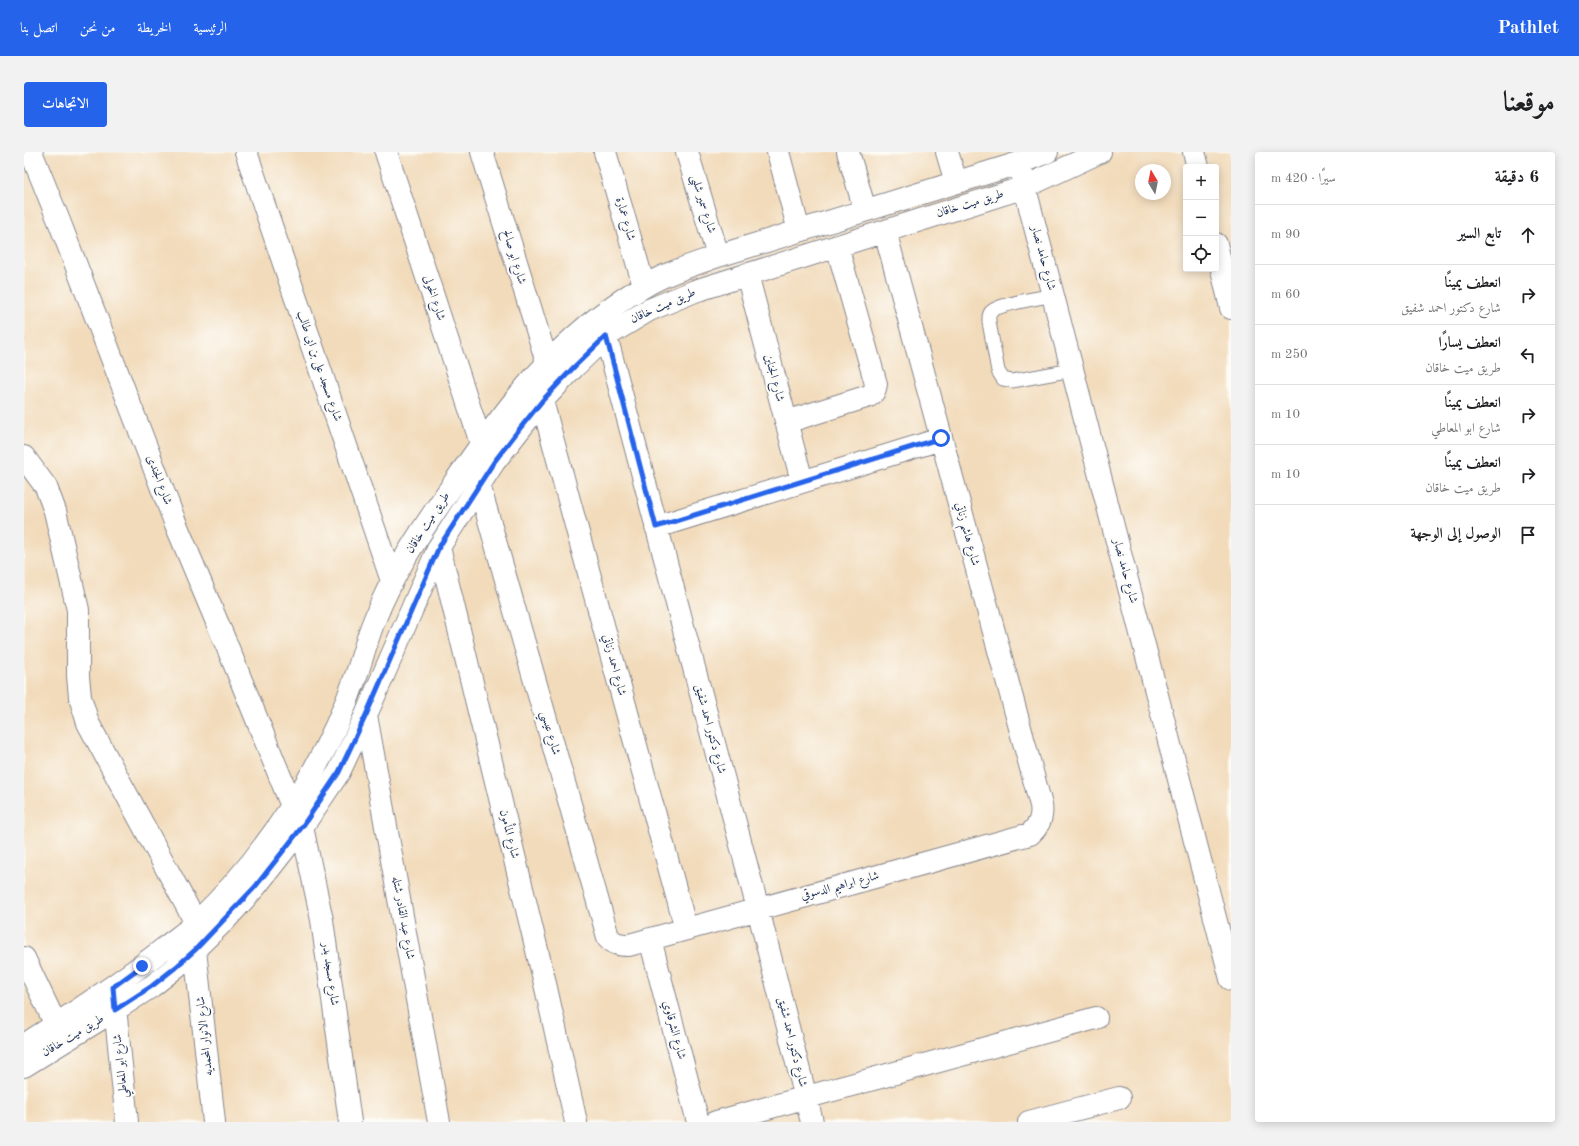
<!DOCTYPE html>
<html lang="ar">
<head>
<meta charset="utf-8">
<style>
  body { margin:0; font-family:"Old Standard TT",Amiri,serif; background:#f2f2f2; color:#202124; direction:rtl }
  .controls { position:absolute; right:12px; top:12px; display:grid; overflow:hidden; border-radius:4px; box-shadow:0 2px 10px #0003 }
  .controls button { width:36px; height:36px; display:grid; place-items:center; padding:0; border:0; border-bottom:1px solid #e0e0e0; background:#fff; color:#202124; font:20px sans-serif }
  .compass { position:absolute; left:1111px; top:12px; width:36px; height:36px; border-radius:50%; background:#fff; box-shadow:0 2px 10px #0003; rotate:350deg }
  .stop { position:absolute; width:12px; height:12px; margin:-9px; border:3px solid #2563eb; border-radius:50%; background:#fff }
  .stop.end { background:#2563eb; border-color:#fff; box-shadow:0 1px 4px #0008 }
  .list { margin:0; padding:0; list-style:none }
  h2 { display:flex; justify-content:space-between; align-items:center; height:52px; margin:0; padding:0 16px; font-size:17px }
  h2 small { font-size:13px; font-weight:400; color:#757577 }
  .list li { display:grid; grid-template-columns:26px 1fr auto; gap:12px; align-items:center; box-sizing:border-box; height:60px; padding:0 16px; border-top:1px solid #e0e0e0 }
  .list b { display:block; font-size:15px; white-space:nowrap }
  .list p { margin:0; font-size:13px; white-space:nowrap; color:#757577 }
  .list em { font-size:13px; font-style:normal; color:#757577 }
  .icon { flex:none; width:22px; height:22px; fill:none; stroke:currentColor; stroke-width:2; stroke-linecap:round; stroke-linejoin:round }
  .map { position:relative; flex:none; width:1207px; height:970px; overflow:hidden; direction:ltr; border-radius:4px }
  header { display:flex; align-items:center; gap:24px; box-sizing:border-box; height:56px; padding:0 20px; background:#2563eb; color:#fff }
  header strong { font-size:19px }
  nav { display:flex; gap:22px; margin-inline-start:auto; font-size:14px }
  .intro { display:flex; align-items:center; justify-content:space-between; box-sizing:border-box; height:96px; padding:0 24px }
  h1 { margin:0; font-size:28px }
  .button { padding:10px 18px; border-radius:4px; background:#2563eb; color:#fff; font-size:14px; font-weight:700 }
  main { display:flex; gap:24px; padding:0 24px }
  aside { flex:1; background:#fff; border-radius:4px; box-shadow:0 2px 10px #0003 }
  .map>svg:first-child { display:block }
  .lines { fill:none; stroke-linecap:round; stroke-linejoin:round }
  .service-casing { stroke:#86858c; stroke-width:15 }
  .minor-casing { stroke:#86858c; stroke-width:24 }
  .service { stroke:#fff; stroke-width:13 }
  .minor { stroke:#fff; stroke-width:22 }
  .route { stroke:#2563eb; stroke-width:5 }
  .labels { text-anchor:middle; dominant-baseline:central; stroke-width:4; stroke-linejoin:round; paint-order:stroke }
  .street-label { font-size:12px; fill:#1b2f5e; stroke:#fdfcf7 }
</style>
</head>
<body>
<header>
<strong>Pathlet</strong>
<nav><a>الرئيسية</a><a>الخريطة</a><a>من نحن</a><a>اتصل بنا</a></nav>
</header>
<div class="intro"><h1>موقعنا</h1><a class="button">الاتجاهات</a></div>
<main>
<aside>
<h2>6 دقيقة<small>سيرًا · 420 m</small></h2>
<ul class="list">
<li><svg class="icon" aria-label="ahead" viewBox="0 0 24 24"><path d="M12 20V5M6 11l6-6 6 6"/></svg><div><b>تابع السير</b></div><em>90 m</em></li>
<li><svg class="icon" aria-label="right" viewBox="0 0 24 24"><path d="M7 20v-9h11M14 6l5 5-5 5"/></svg><div><b>انعطف يمينًا</b><p>شارع دكتور احمد شفيق</p></div><em>60 m</em></li>
<li><svg class="icon" aria-label="left" viewBox="0 0 24 24"><path d="M17 20v-9H6M10 6l-5 5 5 5"/></svg><div><b>انعطف يسارًا</b><p>طريق ميت خاقان</p></div><em>250 m</em></li>
<li><svg class="icon" aria-label="right" viewBox="0 0 24 24"><path d="M7 20v-9h11M14 6l5 5-5 5"/></svg><div><b>انعطف يمينًا</b><p>شارع ابو المعاطي</p></div><em>10 m</em></li>
<li><svg class="icon" aria-label="right" viewBox="0 0 24 24"><path d="M7 20v-9h11M14 6l5 5-5 5"/></svg><div><b>انعطف يمينًا</b><p>طريق ميت خاقان</p></div><em>10 m</em></li>
<li><svg class="icon" aria-label="arrive" viewBox="0 0 24 24"><path d="M6 21V4h12l-3 4 3 4H6"/></svg><div><b>الوصول إلى الوجهة</b></div></li>
</ul>
</aside>
<div class="map">
<svg width="1207" height="970" viewBox="0 0 1207 970">
  <rect width="100%" height="100%" fill="#fdfcf7"/>
  <filter id="ink" filterUnits="userSpaceOnUse"><feTurbulence type="fractalNoise" baseFrequency=".025" numOctaves="2"/><feDisplacementMap in="SourceGraphic" scale="8" xChannelSelector="R" yChannelSelector="G"/><feConvolveMatrix kernelMatrix="1 2 1 2 8 2 1 2 1" color-interpolation-filters="sRGB"/></filter>
  <filter id="wash" filterUnits="userSpaceOnUse"><feTurbulence type="fractalNoise" baseFrequency=".012" numOctaves="4" result="noise"/><feDisplacementMap in="SourceGraphic" scale="16" xChannelSelector="R" yChannelSelector="G"/><feGaussianBlur stdDeviation="0.9" result="paint"/><feColorMatrix in="noise" values="0 0 0 0 0 0 0 0 0 0 0 0 0 0 0 0 0 1.4 0 .05"/><feComposite in="paint" operator="in"/></filter>
  <g filter="url(#wash)">
    <rect width="100%" height="100%" fill="#f2dbbb"/>
  </g>
  <g filter="url(#ink)">
    <g class="lines">
      <defs>
        <path id="service" d="M1029 143C1017 146 975 152 968 159 964 162 965 166 965 170L974 219 979 227 988 229 1048 218"/>
        <path id="minor" d="M7 0 35 69 151 370 208 506 268 654
          M222 0 368 429
          M362 0 457 291
          M458 0 523 210
          M581 0 620 134
          M663 0 694 104
          M754 0 775 79
          M824 0 841 58
          M923 0 932 30
          M1170 0 1174 15
          M997 21 1207 827
          M1192 92 1207 156
          M723 122 778 329
          M582 184 734 757 788 970
          M518 249 662 777
          M762 270 845 244C850 241 851 238 852 232L813 94
          M0 305 22 335 31 359 54 458V524L56 545 64 571 172 771
          M455 333 584 785C590 792 595 793 605 793L1006 682C1015 674 1019 666 1017 653L861 79
          M632 375 917 287
          M415 395 520 827 552 970
          M342 563 415 970
          M278 675 298 768 326 970
          M626 787 674 970
          M171 798 190 970
          M0 806 32 873
          M90 846 103 970
          M0 893C49 862 98 830 143 794 153 786 164 779 173 770 208 737 240 697 266 657 294 615 317 568 333 521 339 504 343 486 350 469 368 422 397 379 426 337 480 258 534 184 619 135 642 121 669 113 694 104L995 11 1023 0
          M0 914 91 858 128 834 152 815 203 766 231 735 278 675 315 620 342 563 415 395 470 310 518 249 550 215 582 184 625 158 671 139 1001 35 1076 0
          M692 970 1072 866
          M1005 970 1095 946"/>
      </defs>
      <use href="#service" class="service-casing"/>
      <use href="#minor" class="minor-casing"/>
      <use href="#service" class="service"/>
      <use href="#minor" class="minor"/>
    </g>
  </g>
  <g class="lines" filter="url(#ink)">
    <path class="route" d="M118 814 89 835 91 858 128 834 152 815 171 798 231 735 278 675 315 620 342 563 415 395 470 310 497 275 518 249 550 215 582 184 632 375 917 286"/>
  </g>
  <g class="labels">
    <g class="street-label">
      <text transform="translate(679 52) rotate(73)">شارع سمير شلبى</text>
      <text transform="translate(946 52) rotate(-17)">طريق ميت خاقان</text>
      <text transform="translate(601 67) rotate(74)">شارع عمارة</text>
      <text transform="translate(490 105) rotate(73)">شارع ابو صالح</text>
      <text transform="translate(1019 106) rotate(75)">شارع حامد نصار</text>
      <text transform="translate(410 146) rotate(72)">شارع الخولى</text>
      <text transform="translate(639 154) rotate(-24)">طريق ميت خاقان</text>
      <text transform="translate(295 214) rotate(71)">شارع مسجد على بن ابى طالب</text>
      <text transform="translate(750 226) rotate(75)">شارع الجناين</text>
      <text transform="translate(135 328) rotate(69)">شارع الجندى</text>
      <text transform="translate(404 371) rotate(-57)">طريق ميت خاقان</text>
      <text transform="translate(943 382) rotate(75)">شارع هاشم زناتي</text>
      <text transform="translate(1101 419) rotate(75)">شارع حامد نصار</text>
      <text transform="translate(590 513) rotate(75)">شارع احمد زناتي</text>
      <text transform="translate(686 577) rotate(75)">شارع دكتور احمد شفيق</text>
      <text transform="translate(526 581) rotate(74)">شارع عيسي</text>
      <text transform="translate(485 682) rotate(76)">شارع المأمون</text>
      <text transform="translate(816 734) rotate(-15)">شارع ابراهيم الدسوقي</text>
      <text transform="translate(379 766) rotate(80)">شارع عبد القادر شتله</text>
      <text transform="translate(306 822) rotate(82)">شارع مسجد بدر</text>
      <text transform="translate(650 878) rotate(75)">شارع الشرقاوي</text>
      <text transform="translate(49 884) rotate(-31)">طريق ميت خاقان</text>
      <text transform="translate(181 884) rotate(-96)">شارع الانوار المحمديه</text>
      <text transform="translate(768 890) rotate(76)">شارع دكتور احمد شفيق</text>
      <text transform="translate(97 914) rotate(-96)">شارع ابو المعاطي</text>
    </g>
  </g>
</svg>
<div class="controls">
<button>+</button>
<button>−</button>
<button><svg class="icon" aria-label="locate" viewBox="0 0 24 24"><circle cx="12" cy="12" r="6"/><path d="M12 2v4M12 18v4M2 12h4M18 12h4"/></svg></button>
</div>
<svg class="compass" viewBox="-18 -18 36 36"><path d="M0-13l5 13h-10z" fill="#e53935"/><path d="M0 13l5-13h-10z" fill="#757577"/></svg>
<div class="stop" style="left:917px;top:286px"></div>
<div class="stop end" style="left:118px;top:814px"></div>
</div>
</main>
</body>
</html>
